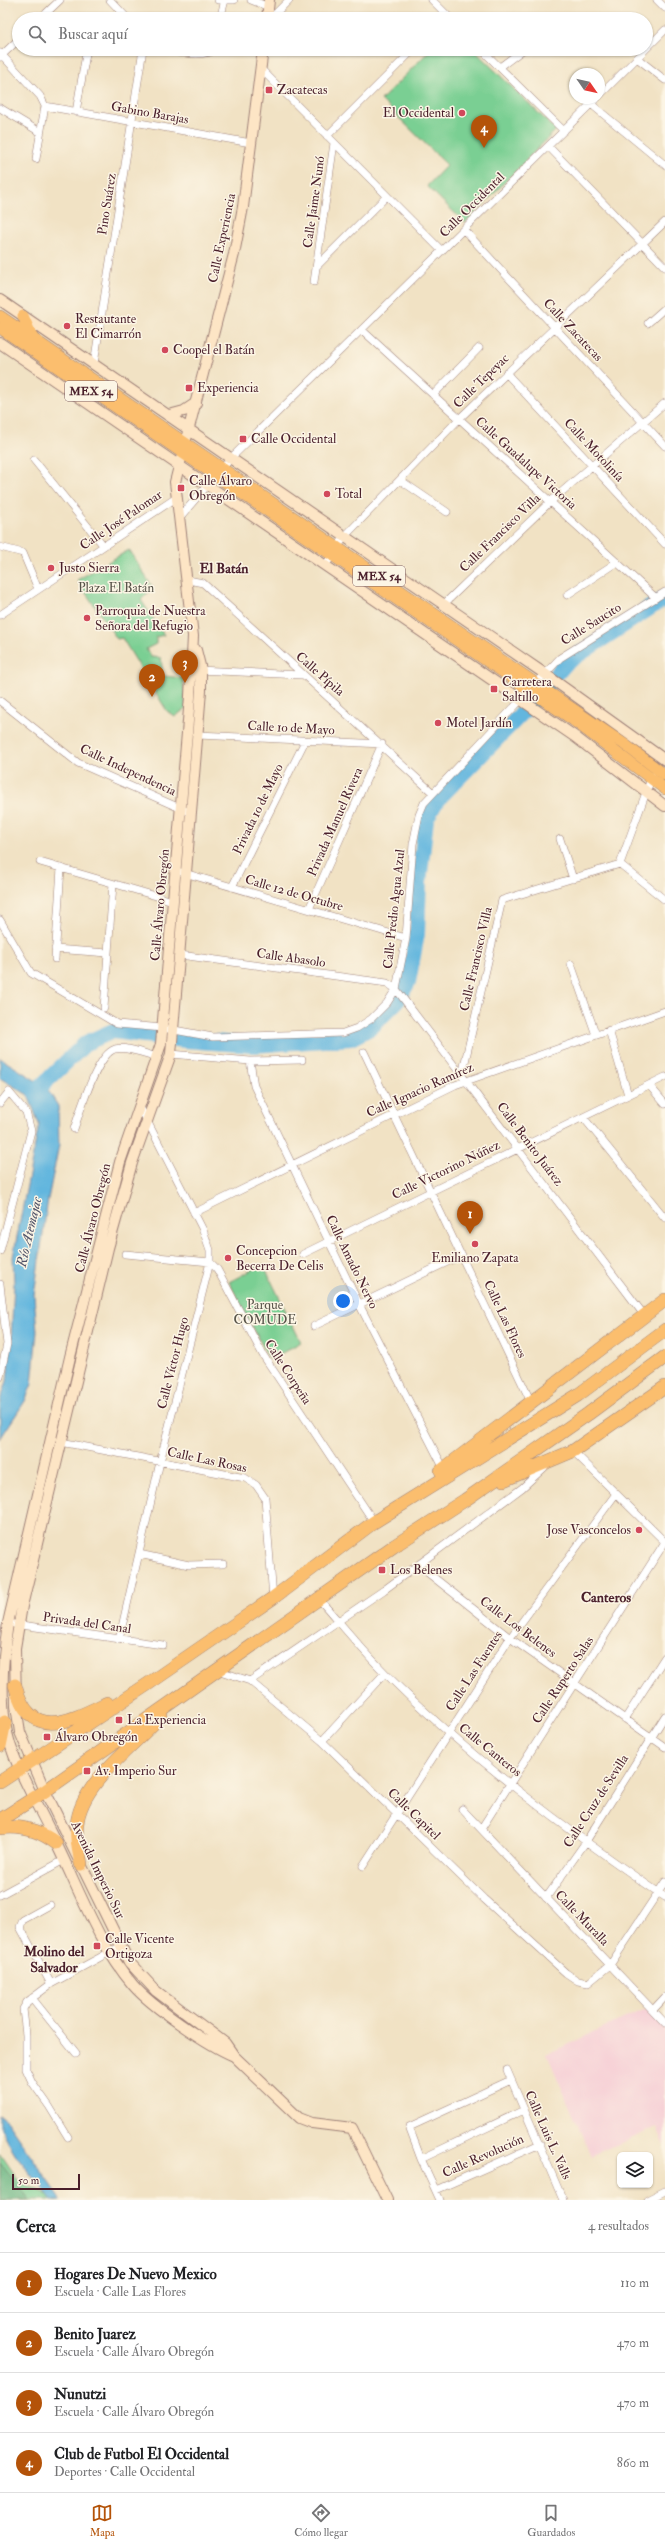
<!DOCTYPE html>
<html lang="es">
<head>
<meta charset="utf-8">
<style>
  body { margin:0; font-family:"IM FELL Double Pica",serif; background:#f2f2f2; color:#202124 }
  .controls { position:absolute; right:12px; bottom:12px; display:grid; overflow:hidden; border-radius:6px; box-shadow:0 1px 3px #0004 }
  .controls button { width:36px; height:36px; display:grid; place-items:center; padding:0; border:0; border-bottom:1px solid #e0e0e0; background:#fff; color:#202124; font:20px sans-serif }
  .compass { position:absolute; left:569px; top:68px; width:36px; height:36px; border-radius:50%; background:#fff; box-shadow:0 1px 3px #0004; rotate:124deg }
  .scale { position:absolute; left:12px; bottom:10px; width:68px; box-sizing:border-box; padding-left:4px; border:2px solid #4a1f2b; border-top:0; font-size:11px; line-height:14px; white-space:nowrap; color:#4a1f2b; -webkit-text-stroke:3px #fcf5e5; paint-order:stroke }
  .you { position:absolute; left:343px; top:1301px; width:14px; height:14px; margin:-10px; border:3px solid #fff; border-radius:50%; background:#1a73e8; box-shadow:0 0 0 6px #1a73e833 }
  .badge { display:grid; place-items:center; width:26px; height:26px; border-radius:50%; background:#b45309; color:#fff; font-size:13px; font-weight:700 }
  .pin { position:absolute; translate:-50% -33px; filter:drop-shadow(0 1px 2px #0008) }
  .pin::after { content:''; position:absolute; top:21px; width:14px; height:12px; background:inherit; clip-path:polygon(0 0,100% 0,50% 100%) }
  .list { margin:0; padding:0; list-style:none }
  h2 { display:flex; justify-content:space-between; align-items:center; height:52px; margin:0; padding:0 16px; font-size:17px }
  h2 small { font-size:13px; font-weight:400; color:#757577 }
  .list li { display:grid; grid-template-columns:26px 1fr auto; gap:12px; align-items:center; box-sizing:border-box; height:60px; padding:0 16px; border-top:1px solid #e0e0e0 }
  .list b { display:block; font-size:15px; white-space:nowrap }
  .list p { margin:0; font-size:13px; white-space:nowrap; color:#757577 }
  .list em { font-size:13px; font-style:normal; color:#757577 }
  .icon { flex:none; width:22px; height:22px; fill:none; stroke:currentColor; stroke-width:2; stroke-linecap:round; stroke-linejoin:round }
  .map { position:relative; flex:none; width:665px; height:2200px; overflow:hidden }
  .search { position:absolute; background:#fff; box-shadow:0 1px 3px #0004; left:12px; right:12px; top:12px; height:44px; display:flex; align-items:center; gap:10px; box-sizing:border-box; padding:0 14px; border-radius:22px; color:#757577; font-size:15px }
  .sheet { height:292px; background:#fff }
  nav { display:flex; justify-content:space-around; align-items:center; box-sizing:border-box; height:56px; border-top:1px solid #e0e0e0; background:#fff; font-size:11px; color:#757577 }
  nav a { display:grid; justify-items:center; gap:2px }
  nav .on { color:#b45309 }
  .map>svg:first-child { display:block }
  .built { fill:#f6cfd6 }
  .green { fill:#7acf93; stroke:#62775f }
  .forest { fill:#63b27d; stroke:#566854 }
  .water { fill:#62b6de; stroke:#566a84 }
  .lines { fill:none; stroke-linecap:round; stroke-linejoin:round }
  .river { stroke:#62b6de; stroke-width:16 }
  .street-casing { stroke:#9e8078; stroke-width:8 }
  .secondary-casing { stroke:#9e8078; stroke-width:12 }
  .primary-casing { stroke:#9e8078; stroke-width:12 }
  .highway-casing { stroke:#9e8078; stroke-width:14 }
  .street { stroke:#fff; stroke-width:7 }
  .secondary { stroke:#fde5c5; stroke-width:10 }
  .primary { stroke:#fbbe6e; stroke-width:11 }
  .highway { stroke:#fbbe6e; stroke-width:13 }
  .poi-dot { fill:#d1495b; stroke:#fcf5e5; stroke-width:1.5 }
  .labels { text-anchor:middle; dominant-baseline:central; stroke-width:3; stroke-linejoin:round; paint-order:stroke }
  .shield { fill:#fcf5e5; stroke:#7f5f63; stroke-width:1 }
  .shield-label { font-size:12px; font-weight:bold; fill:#4a1f2b }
  .poi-label { font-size:13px; fill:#4a1f2b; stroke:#fcf5e5; text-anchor:start }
  .street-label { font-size:13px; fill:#4a1f2b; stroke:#fcf5e5 }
  .park-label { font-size:13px; fill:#58544a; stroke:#fcf5e5 }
  .neighbourhood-label { font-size:14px; font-weight:bold; fill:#4a1f2b; stroke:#fcf5e5 }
  .water-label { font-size:14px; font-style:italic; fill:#52546a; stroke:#fcf5e5 }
</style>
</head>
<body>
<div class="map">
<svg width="665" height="2200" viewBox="0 0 665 2200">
  <rect width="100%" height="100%" fill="#fcf5e5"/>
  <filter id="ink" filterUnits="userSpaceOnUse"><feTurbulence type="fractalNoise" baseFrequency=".025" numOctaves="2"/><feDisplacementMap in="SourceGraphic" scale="8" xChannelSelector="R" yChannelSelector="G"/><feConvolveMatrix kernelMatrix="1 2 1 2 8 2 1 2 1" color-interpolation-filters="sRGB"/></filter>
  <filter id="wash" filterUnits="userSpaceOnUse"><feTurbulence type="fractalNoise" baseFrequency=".012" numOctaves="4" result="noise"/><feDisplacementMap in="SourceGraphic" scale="16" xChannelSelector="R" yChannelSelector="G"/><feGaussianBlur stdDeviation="0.9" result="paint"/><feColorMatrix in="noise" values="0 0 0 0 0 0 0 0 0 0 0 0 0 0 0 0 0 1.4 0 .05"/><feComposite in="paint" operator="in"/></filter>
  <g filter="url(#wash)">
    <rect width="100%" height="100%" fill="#f1e2c4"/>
    <path class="built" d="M647 2008 665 2027V2146L657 2127 591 2156 547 2054Z"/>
    <path class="green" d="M431 49H473L556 130 465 223 427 186 447 165 381 100Z
      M129 550 153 588 141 600 164 635 156 637V644L146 649 151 657 161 658 163 676 183 678 186 708 175 717 167 711 122 638 117 639 77 580Z
      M263 1264 301 1342 270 1360 229 1282Z
      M0 2153 19 2181 59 2200H0Z"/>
    <path class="forest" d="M0 2163 30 2200H0Z"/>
    <path class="water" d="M0 1058 46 1087 58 1106 59 1145 48 1199 34 1295 37 1331 32 1384 25 1401 0 1439V1400L7 1381 11 1340 14 1284 13 1257 39 1124 28 1095 0 1078Z
      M0 2115 6 2120 62 2200H52L16 2155 0 2129Z"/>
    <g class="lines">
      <path class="river" d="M35 1092 86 1043 113 1031 185 1040 253 1045 351 1038 370 1028 397 1001 408 982 417 934 419 882 426 819 437 800 524 711 567 662 665 598"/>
    </g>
  </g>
  <g filter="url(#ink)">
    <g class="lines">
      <defs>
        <path id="street" d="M110 0 128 19
          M218 0H234
          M251 0 269 7
          M432 0 451 19
          M657 0 665 8
          M40 19 60 0
          M220 19 225 0
          M270 19 289 0
          M160 49C173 51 204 59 215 49
          M481 49 564 131
          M0 53 40 96 45 106 36 159
          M0 57 19 39
          M637 58 665 80
          M500 67 524 49
          M261 69 442 251
          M599 96 665 30
          M591 104 665 165
          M45 106 251 143
          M0 108 40 132
          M76 112 86 54
          M327 136 414 49
          M548 146 665 267
          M464 230 665 446
          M318 265 387 196
          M314 282 334 143
          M648 323 665 308
          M362 330 656 598
          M94 364 143 49
          M506 373 665 544
          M433 395 479 348
          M34 460 103 545
          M400 480 447 512
          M180 517 231 458 597 98
          M0 547 23 553 38 589
          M325 566 345 536 459 419 665 222
          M188 580 203 583 433 793
          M567 595 617 562
          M444 604 550 502 665 403
          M0 615 176 498
          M198 670 301 675
          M0 701 78 763 191 813
          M198 735 382 744 309 909
          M560 839 573 879
          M40 862 173 901
          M620 864 652 776
          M620 864 665 900
          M181 872 406 938
          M232 887 305 741
          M0 920 31 973 117 1024 163 1028 213 1037 343 1033 357 1028 371 1019 387 1003 396 989 406 938 413 844 419 815 424 803 560 658 665 592
          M55 949 108 953
          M180 955 387 983 396 989 644 1315
          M55 959 61 868
          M571 964 596 1035
          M104 1008 113 884
          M609 1030 628 1095
          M364 1052 531 1402
          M171 1054 250 1061 302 1060
          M250 1061 254 1086 359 1304 444 1469
          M462 1075 502 900 620 864
          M649 1085 665 1104
          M0 1103 9 1092 26 1112 31 1131 0 1251
          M583 1117 665 1218
          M74 1129C80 1112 97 1054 115 1049 127 1046 146 1054 157 1057
          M194 1213 455 1085 665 1011
          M125 1254 210 1262 217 1269 263 1355 374 1522
          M303 1254 665 1077
          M0 1284 7 1344 0 1377
          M314 1326 462 1255
          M61 1442 245 1478 256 1485 265 1498 273 1598
          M573 1451 665 1542
          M139 1554 189 1565 223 1564
          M418 1565 510 1638 665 1747
          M319 1599C341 1624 362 1650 386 1674 470 1758 567 1830 665 1897
          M14 1624 163 1645
          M119 1640 160 1462 210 1262V1250L203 1230 139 1105
          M217 1670 250 1681 322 1741 484 1899 566 1973 578 1981 588 1983 610 1965 665 1882
          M250 1681 384 1590 522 1488 546 1466
          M625 1719 665 1657
          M322 1741 385 1673
          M462 1809 665 2023
          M481 1829 665 1542
          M363 1866 510 1638 615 1495
          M0 1895 64 1860
          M546 1898 585 1843 665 1716
          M50 1905 23 1920 20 1927 51 1984
          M32 1998 76 2053
          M653 2010 665 1997
          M507 2070 563 2200
          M68 2137 49 2106 32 2082 26 2069V2035L23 2009 27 2002 51 1984 121 1946
          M421 2159 524 2110
          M436 2190 540 2144
          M440 2200 421 2159 409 2127 511 2080
          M647 2200 665 2191"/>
        <path id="secondary" d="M267 19 269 0
          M0 300 545 674 665 760
          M0 343 574 736 665 806
          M169 415 184 411 196 403
          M196 650 201 670V691L171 1054 132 1163 108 1248 22 1606 15 1648 16 1706 20 1732 45 1791 121 1946 129 1962 156 1991 225 2043 234 2056 299 2118 312 2123 352 2128 387 2200
          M234 2056C208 2045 152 2007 133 1985 99 1945 80 1892 57 1845 39 1806 12 1765 5 1723 0 1689 3 1656 8 1623L70 1357 120 1162 161 1044 190 697 193 636 175 482 234 254 243 207 263 49"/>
        <path id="primary" d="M0 316 624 744 665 775
          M23 316 33 339
          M0 328 573 720 665 789"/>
        <path id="highway" d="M441 1471 665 1300
          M504 1480 573 1451 665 1387
          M15 1685C30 1743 70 1721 107 1703
          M0 1746 5 1722
          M0 1782 148 1684 273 1598 374 1522 578 1395 665 1330
          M0 1820 45 1791 394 1546 465 1500 588 1414 665 1357
          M0 1828C21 1825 39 1830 56 1843
          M81 1864C79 1851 75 1837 77 1824 81 1782 135 1746 161 1715"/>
      </defs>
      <use href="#street" class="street-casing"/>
      <use href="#secondary" class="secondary-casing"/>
      <use href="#primary" class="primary-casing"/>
      <use href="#highway" class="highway-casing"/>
      <use href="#street" class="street"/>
      <use href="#secondary" class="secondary"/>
      <use href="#primary" class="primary"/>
      <use href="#highway" class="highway"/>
    </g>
  </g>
  <g class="poi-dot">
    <rect x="265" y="86" width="8" height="8" rx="2"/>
    <circle cx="462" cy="113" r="4"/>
    <circle cx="67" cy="326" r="4"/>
    <circle cx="165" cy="350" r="4"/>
    <rect x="185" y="384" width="8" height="8" rx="2"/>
    <rect x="239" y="435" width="8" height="8" rx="2"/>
    <rect x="177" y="484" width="8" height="8" rx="2"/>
    <circle cx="327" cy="494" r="4"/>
    <circle cx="51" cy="568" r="4"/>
    <circle cx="87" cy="618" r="4"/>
    <rect x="490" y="685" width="8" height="8" rx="2"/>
    <circle cx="438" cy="723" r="4"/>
    <circle cx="475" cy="1244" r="4"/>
    <circle cx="228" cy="1258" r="4"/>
    <circle cx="639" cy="1530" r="4"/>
    <rect x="378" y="1566" width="8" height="8" rx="2"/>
    <rect x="115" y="1716" width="8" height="8" rx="2"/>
    <rect x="43" y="1733" width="8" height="8" rx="2"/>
    <rect x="83" y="1767" width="8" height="8" rx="2"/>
    <rect x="93" y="1942" width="8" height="8" rx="2"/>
  </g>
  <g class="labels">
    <g class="shield">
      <rect x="65" y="381" width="52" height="20" rx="3"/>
      <rect x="353" y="566" width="52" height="20" rx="3"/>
    </g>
    <g class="shield-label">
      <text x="91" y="391">MEX 54</text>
      <text x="379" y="576">MEX 54</text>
    </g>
    <g class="poi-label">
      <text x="277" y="90">Zacatecas</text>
      <text x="454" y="113" text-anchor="end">El Occidental</text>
      <text x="75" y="319">Restautante<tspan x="75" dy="15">El Cimarrón</tspan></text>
      <text x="173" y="350">Coopel el Batán</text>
      <text x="197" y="388">Experiencia</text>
      <text x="251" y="439">Calle Occidental</text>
      <text x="189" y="481">Calle Álvaro<tspan x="189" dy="15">Obregón</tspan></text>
      <text x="335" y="494">Total</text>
      <text x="59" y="568">Justo Sierra</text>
      <text x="95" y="611">Parroquia de Nuestra<tspan x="95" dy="15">Señora del Refugio</tspan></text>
      <text x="502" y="682">Carretera<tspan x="502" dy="15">Saltillo</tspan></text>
      <text x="446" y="723">Motel Jardín</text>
      <text x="236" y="1251">Concepcion<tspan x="236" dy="15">Becerra De Celis</tspan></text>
      <text x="475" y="1258" text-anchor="middle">Emiliano Zapata</text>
      <text x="631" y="1530" text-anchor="end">Jose Vasconcelos</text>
      <text x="390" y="1570">Los Belenes</text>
      <text x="127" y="1720">La Experiencia</text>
      <text x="55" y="1737">Álvaro Obregón</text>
      <text x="95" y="1771">Av. Imperio Sur</text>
      <text x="105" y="1939">Calle Vicente<tspan x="105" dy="15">Ortigoza</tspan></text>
    </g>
    <g class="street-label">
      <text transform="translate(150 113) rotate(10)">Gabino Barajas</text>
      <text transform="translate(314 202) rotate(-82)">Calle Jaime Nunó</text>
      <text transform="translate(107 204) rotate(-81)">Pino Suárez</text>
      <text transform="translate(472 205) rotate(-45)">Calle Occidental</text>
      <text transform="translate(222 238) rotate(-78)">Calle Experiencia</text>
      <text transform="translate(573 330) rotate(47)">Calle Zacatecas</text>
      <text transform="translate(481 381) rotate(-44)">Calle Tepeyac</text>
      <text transform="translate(594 450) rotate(47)">Calle Motolinía</text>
      <text transform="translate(526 463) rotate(42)">Calle Guadalupe Victoria</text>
      <text transform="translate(121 520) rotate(-34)">Calle José Palomar</text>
      <text transform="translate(500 533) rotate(-44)">Calle Francisco Villa</text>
      <text transform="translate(591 624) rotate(-32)">Calle Saucito</text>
      <text transform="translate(320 674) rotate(41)">Calle Pípila</text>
      <text transform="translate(291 728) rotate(3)">Calle 1o de Mayo</text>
      <text transform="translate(128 770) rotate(25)">Calle Independencia</text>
      <text transform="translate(258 809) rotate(-64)">Privada 1o de Mayo</text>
      <text transform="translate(335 822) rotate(-66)">Privada Manuel Rivera</text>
      <text transform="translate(294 893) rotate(16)">Calle 12 de Octubre</text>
      <text transform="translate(160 905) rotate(-85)">Calle Álvaro Obregón</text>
      <text transform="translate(394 909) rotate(-84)">Calle Predio Agua Azul</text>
      <text transform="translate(291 958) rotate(8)">Calle Abasolo</text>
      <text transform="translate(476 959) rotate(-77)">Calle Francisco Villa</text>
      <text transform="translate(420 1090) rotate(-24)">Calle Ignacio Ramírez</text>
      <text transform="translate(530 1144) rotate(53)">Calle Benito Juárez</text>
      <text transform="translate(446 1170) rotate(-26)">Calle Victorino Núñez</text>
      <text transform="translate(93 1218) rotate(-76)">Calle Álvaro Obregón</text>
      <text transform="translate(352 1262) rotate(64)">Calle Amado Nervo</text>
      <text transform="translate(505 1319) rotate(65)">Calle Las Flores</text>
      <text transform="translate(173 1363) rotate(-76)">Calle Víctor Hugo</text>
      <text transform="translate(288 1372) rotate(57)">Calle Corpeña</text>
      <text transform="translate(207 1460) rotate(12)">Calle Las Rosas</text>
      <text transform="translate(87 1623) rotate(8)">Privada del Canal</text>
      <text transform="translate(518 1627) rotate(37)">Calle Los Belenes</text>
      <text transform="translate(474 1671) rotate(-57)">Calle Las Fuentes</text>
      <text transform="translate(563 1680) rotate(-57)">Calle Ruperto Salas</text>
      <text transform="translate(490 1750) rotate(39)">Calle Canteros</text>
      <text transform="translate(596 1801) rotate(-57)">Calle Cruz de Sevilla</text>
      <text transform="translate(414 1814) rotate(44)">Calle Capitel</text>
      <text transform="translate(98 1870) rotate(64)">Avenida Imperio Sur</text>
      <text transform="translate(582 1918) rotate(46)">Calle Muralla</text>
      <text transform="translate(548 2135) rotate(66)">Calle Luis L. Valls</text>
      <text transform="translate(483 2156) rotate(-24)">Calle Revolución</text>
    </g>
    <g class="park-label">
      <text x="116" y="588">Plaza El Batán</text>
      <text x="265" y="1305">Parque<tspan x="265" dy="15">COMUDE</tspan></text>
    </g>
    <g class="neighbourhood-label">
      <text x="224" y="568">El Batán</text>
      <text x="606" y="1597">Canteros</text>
      <text x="54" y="1951">Molino del<tspan x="54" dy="16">Salvador</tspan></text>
    </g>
    <g class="water-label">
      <text transform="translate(29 1232) rotate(-77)">Río Atemajac</text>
    </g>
  </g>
</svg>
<div class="controls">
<button><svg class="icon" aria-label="layers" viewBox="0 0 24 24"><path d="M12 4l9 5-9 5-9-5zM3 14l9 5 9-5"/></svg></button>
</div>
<svg class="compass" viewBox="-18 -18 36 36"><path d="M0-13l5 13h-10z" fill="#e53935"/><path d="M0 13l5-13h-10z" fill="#757577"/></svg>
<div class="scale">50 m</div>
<div class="you"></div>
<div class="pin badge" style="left:470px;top:1234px">1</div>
<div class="pin badge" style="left:152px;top:697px">2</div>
<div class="pin badge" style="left:185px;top:683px">3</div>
<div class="pin badge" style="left:484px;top:148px">4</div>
<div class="search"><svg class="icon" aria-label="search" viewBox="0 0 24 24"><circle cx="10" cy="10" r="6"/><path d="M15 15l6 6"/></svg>Buscar aquí</div>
</div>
<section class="sheet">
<h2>Cerca<small>4 resultados</small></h2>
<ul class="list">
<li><span class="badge">1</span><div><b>Hogares De Nuevo Mexico</b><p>Escuela · Calle Las Flores</p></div><em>110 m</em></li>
<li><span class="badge">2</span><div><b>Benito Juarez</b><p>Escuela · Calle Álvaro Obregón</p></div><em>470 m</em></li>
<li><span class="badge">3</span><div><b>Nunutzi</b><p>Escuela · Calle Álvaro Obregón</p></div><em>470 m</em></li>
<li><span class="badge">4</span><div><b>Club de Futbol El Occidental</b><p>Deportes · Calle Occidental</p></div><em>860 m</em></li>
</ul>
</section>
<nav>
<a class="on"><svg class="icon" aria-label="map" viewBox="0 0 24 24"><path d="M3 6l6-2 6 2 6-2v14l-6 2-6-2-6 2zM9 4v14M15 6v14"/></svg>Mapa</a>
<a><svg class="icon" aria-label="directions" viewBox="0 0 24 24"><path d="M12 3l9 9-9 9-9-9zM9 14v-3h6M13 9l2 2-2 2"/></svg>Cómo llegar</a>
<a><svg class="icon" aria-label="saved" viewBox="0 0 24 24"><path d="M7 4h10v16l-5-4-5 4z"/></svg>Guardados</a>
</nav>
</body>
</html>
